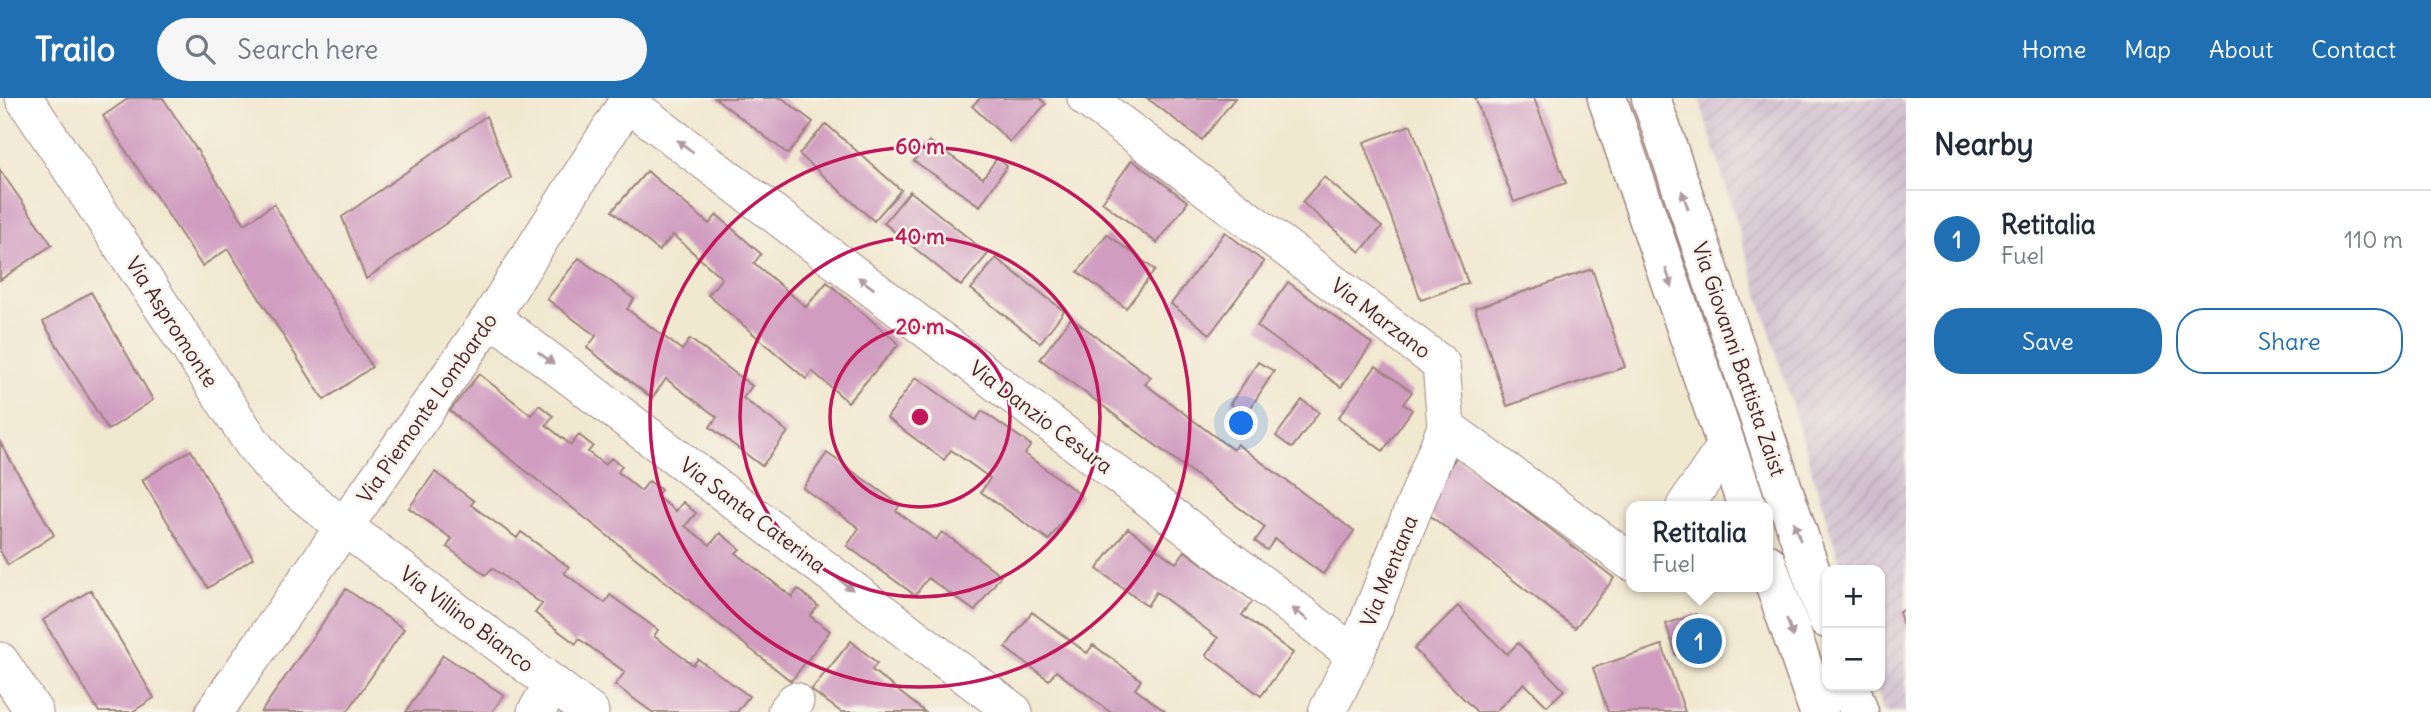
<!DOCTYPE html>
<html lang="en">
<head>
<meta charset="utf-8">
<style>
  body { margin:0; font-family:Delius,sans-serif; background:#f6f6f7; color:#1f2937 }
  .controls { position:absolute; right:21px; bottom:21px; display:grid; overflow:hidden; border-radius:14px; box-shadow:0 2px 5px #0004 }
  .controls button { width:63px; height:63px; display:grid; place-items:center; padding:0; border:0; border-bottom:2px solid #e0e1e3; background:#fff; color:#1f2937; font:35px sans-serif }
  .you { position:absolute; left:1242px; top:326px; width:24px; height:24px; margin:-18px; border:5px solid #fff; border-radius:50%; background:#1a73e8; box-shadow:0 0 0 10px #1a73e833 }
  .badge { display:grid; place-items:center; width:46px; height:46px; border-radius:50%; background:#1f6fb2; color:#fff; font-size:23px; font-weight:700 }
  .pin { position:absolute; translate:-50% -50%; border:4px solid #fff; box-shadow:0 2px 7px #0006 }
  .popup { position:absolute; left:1626px; top:403px; width:147px; height:91px; box-sizing:border-box; display:grid; place-content:center; border-radius:14px; background:#fff; filter:drop-shadow(0 2px 5px #0005); font-size:23px; white-space:nowrap; color:#747a83 }
  .popup b { font-size:26px; color:#1f2937 }
  .popup::after { content:''; position:absolute; left:50%; top:100%; margin-left:-14px; border:14px solid transparent; border-top-color:#fff }
  .list { margin:0; padding:0; list-style:none }
  h2 { display:flex; justify-content:space-between; align-items:center; height:91px; margin:0; padding:0 28px; font-size:30px }
  h2 small { font-size:23px; font-weight:400; color:#747a83 }
  .list li { display:grid; grid-template-columns:46px 1fr auto; gap:21px; align-items:center; box-sizing:border-box; height:98px; padding:0 28px; border-top:2px solid #e0e1e3 }
  .list b { display:block; font-size:26px; white-space:nowrap }
  .list p { margin:0; font-size:23px; white-space:nowrap; color:#747a83 }
  .list em { font-size:23px; font-style:normal; color:#747a83 }
  .actions { display:flex; gap:14px; padding:21px 28px }
  .actions a { flex:1; padding:16px 0; border:2px solid #1f6fb2; border-radius:28px; text-align:center; font-size:24px; color:#1f6fb2 }
  .actions .main { background:#1f6fb2; color:#fff }
  .icon { flex:none; width:38px; height:38px; fill:none; stroke:currentColor; stroke-width:2; stroke-linecap:round; stroke-linejoin:round }
  .map { position:relative; flex:none; width:1906px; height:614px; overflow:hidden }
  header { display:flex; align-items:center; gap:42px; box-sizing:border-box; height:98px; padding:0 35px; background:#1f6fb2; color:#fff }
  header strong { font-size:33px }
  nav { display:flex; gap:38px; margin-inline-start:auto; font-size:24px }
  .search { width:490px; height:63px; background:#f6f6f7; display:flex; align-items:center; gap:18px; box-sizing:border-box; padding:0 24px; border-radius:38px; color:#747a83; font-size:26px }
  main { display:flex }
  aside { flex:1; background:#fff }
  .map>svg:first-child { display:block }
  .industrial { fill:url(#industrial-furrows) }
  .building { fill:#d09cc0 }
  .lines { fill:none; stroke-linecap:round; stroke-linejoin:round }
  .street-casing { stroke:#9e847e; stroke-width:39 }
  .primary-casing { stroke:#9e847e; stroke-width:41 }
  .street { stroke:#fff; stroke-width:37 }
  .primary { stroke:#fff; stroke-width:38 }
  .oneway { fill:#ae9aa0 }
  .ring { fill:none; stroke:#c2185b; stroke-width:3.5 }
  .labels { text-anchor:middle; dominant-baseline:central; stroke-width:5; stroke-linejoin:round; paint-order:stroke }
  .street-label { font-size:21px; fill:#4a1f2b; stroke:#f7f3e8 }
  .centre { fill:#c2185b; stroke:#f7f3e8; stroke-width:3.5 }
  .ring-label { font-size:21px; text-anchor:middle; font-weight:bold; fill:#c2185b; stroke:#f7f3e8; stroke-width:5; stroke-linejoin:round; paint-order:stroke }
</style>
</head>
<body>
<header>
<strong>Trailo</strong>
<div class="search"><svg class="icon" aria-label="search" viewBox="0 0 24 24"><circle cx="10" cy="10" r="6"/><path d="M15 15l6 6"/></svg>Search here</div>
<nav><a>Home</a><a>Map</a><a>About</a><a>Contact</a></nav>
</header>
<main>
<div class="map">
<svg width="1906" height="614" viewBox="0 0 1906 614">
  <defs>
    <pattern id="industrial-furrows" width="10" height="10" patternUnits="userSpaceOnUse" patternTransform="scale(1.75)"><rect width="10" height="10" fill="#cfbdce"/><path d="M-1 1l2-2M0 10L10 0M9 11l2-2" fill="none" stroke="#b3a2b1"/></pattern>
  </defs>
  <rect width="100%" height="100%" fill="#f7f3e8"/>
  <filter id="ink" filterUnits="userSpaceOnUse"><feTurbulence type="fractalNoise" baseFrequency=".0143" numOctaves="2"/><feDisplacementMap in="SourceGraphic" scale="14" xChannelSelector="R" yChannelSelector="G"/><feConvolveMatrix kernelMatrix="1 2 1 2 8 2 1 2 1" color-interpolation-filters="sRGB"/></filter>
  <filter id="wash" filterUnits="userSpaceOnUse"><feTurbulence type="fractalNoise" baseFrequency=".00686" numOctaves="4" result="noise"/><feDisplacementMap in="SourceGraphic" scale="28" xChannelSelector="R" yChannelSelector="G"/><feGaussianBlur stdDeviation="1.57" result="paint"/><feColorMatrix in="noise" values="0 0 0 0 0 0 0 0 0 0 0 0 0 0 0 0 0 1.4 0 .05"/><feComposite in="paint" operator="in"/></filter>
  <g filter="url(#wash)">
    <rect width="100%" height="100%" fill="#f1e8d0"/>
    <path class="industrial" d="M1699 0H1898L1906 8V614H1884L1876 588H1880V472H1842Z"/>
    <g id="blocks">
      <path class="building" d="M129 0H163L245 126 274 106 372 269 324 302 228 151 202 168 103 18Z
        M715 0H782L813 24 788 56Z
        M980 0H1040L1046 6 1010 44 972 8Z
        M1147 0H1235L1202 42Z
        M1475 0H1534L1566 85 1514 104Z
        M486 18 511 80 366 181 342 119Z
        M826 26 901 92 874 123 799 56Z
        M1411 27 1468 185 1421 202 1364 44Z
        M929 43 983 80 997 60 1007 68 980 108 914 63Z
        M1132 62 1188 104 1157 145 1102 104Z
        M0 72 52 147 0 182Z
        M647 73 709 126 717 117 761 156 754 165 806 209 827 184 899 246 848 304 812 273 806 281 708 197 722 180 673 137 659 153 612 113Z
        M1324 79 1382 129 1360 154 1302 104Z
        M910 93 988 156 961 188 884 125Z
        M1225 134 1264 164 1210 236 1171 206Z
        M1107 136 1155 172 1126 210 1078 174Z
        M579 160 634 201 627 211 682 252 690 241 752 288 743 300 788 334 762 368 710 329 717 319 666 281 652 300 587 250 596 238 547 201Z
        M996 160 1064 213 1040 245 971 191Z
        M1592 171 1625 269 1507 308 1475 210Z
        M1288 184 1372 246 1341 289 1257 228Z
        M91 194 153 302 108 332 43 224Z
        M1071 220 1151 279 1145 286 1233 352 1237 346 1354 433 1323 476 1275 441 1267 452 1255 443 1265 429 1040 261Z
        M1258 264 1274 273 1246 317 1230 306Z
        M1376 268 1412 294 1403 306 1412 312 1383 353 1338 320Z
        M479 276 531 317 539 307 553 318 546 327 571 347 579 337 593 348 588 354 605 367 611 360 622 368 618 374 641 393 649 383 661 392 656 398 676 413 683 404 696 415 685 428 710 447 720 435 740 451 736 455 792 499 798 491 818 508 810 518 830 533 791 583 450 313Z
        M916 279 976 322 982 313 1031 347 1025 356 1081 397 1049 442 981 394 990 380 951 352 944 362 887 320Z
        M1302 302 1319 314 1292 350 1276 338Z
        M0 344 54 437 8 467 0 453Z
        M191 352 253 460 208 490 142 382Z
        M827 355 900 407 896 413 936 442 942 434 1001 477 975 513 928 480 915 497 847 448 859 430 803 390Z
        M1457 359 1614 480 1575 530 1419 409Z
        M435 374 474 403 471 407 517 440 521 434 569 469 564 475 605 505 610 497 658 532 654 538 693 567 698 561 749 598 737 614H652L615 587 625 574 579 541 576 546 535 515 542 506 492 470 486 477 447 449 452 441 409 410Z
        M1128 430 1176 465 1185 453 1253 503 1242 517 1293 555 1261 598 1206 557 1218 540 1156 494 1147 508 1097 471Z
        M346 491 404 531 347 614H261Z
        M91 492 154 600 132 614H99L43 522Z
        M1458 508 1507 556 1518 545 1564 592 1547 608 1524 585 1495 614H1477L1414 551Z
        M1906 511V534H1905L1899 514Z
        M1032 514 1087 555 1093 547 1141 582 1135 591 1166 614H1110L1056 573 1049 582 1005 550Z
        M1696 516 1707 548 1676 557 1666 526Z
        M851 543 877 565 872 572 925 614H841L811 592Z
        M1662 547 1685 614H1608L1593 570Z
        M443 557 504 597 492 614H406Z"/>
    </g>
  </g>
  <g filter="url(#ink)">
    <use href="#blocks" fill-opacity="0" stroke="#9e847e" stroke-width="2"/>
    <g class="lines">
      <defs>
        <path id="street" d="M24 0 253 346 275 373 326 415 590 614
          M1086 0 1441 266 1446 329 1631 464
          M627 4 1355 557
          M491 219 1014 614
          M1685 408 1726 348
          M0 563 34 614
          M214 614 491 219 630 0
          M536 614 553 586
          M786 614 795 603
          M1327 614 1355 557 1446 329"/>
        <path id="primary" d="M1607 0 1747 408
          M1651 0 1827 521
          M1767 465 1819 614
          M1850 588 1859 614"/>
      </defs>
      <use href="#street" class="street-casing"/>
      <use href="#primary" class="primary-casing"/>
      <use href="#street" class="street"/>
      <use href="#primary" class="primary"/>
    </g>
    <defs><path id="oneway-solid" d="M-6-.8H1V-3.2L6.5 0L1 3.2V.8H-6Z" transform="scale(1.75)"/></defs>
    <g class="oneway">
      <use href="#oneway-solid" transform="translate(685 48) rotate(-143)"/>
      <use href="#oneway-solid" transform="translate(1685 102) rotate(-109)"/>
      <use href="#oneway-solid" transform="translate(1669 180) rotate(71)"/>
      <use href="#oneway-solid" transform="translate(866 185) rotate(-143)"/>
      <use href="#oneway-solid" transform="translate(546 260) rotate(37)"/>
      <use href="#oneway-solid" transform="translate(1797 433) rotate(-109)"/>
      <use href="#oneway-solid" transform="translate(845 486) rotate(37)"/>
      <use href="#oneway-solid" transform="translate(1300 516) rotate(-143)"/>
      <use href="#oneway-solid" transform="translate(1790 530) rotate(71)"/>
    </g>
  </g>
  <g class="ring">
    <circle cx="920" cy="319" r="90"/>
    <circle cx="920" cy="319" r="180"/>
    <circle cx="920" cy="319" r="270"/>
  </g>
  <g class="labels">
    <g class="street-label">
      <text transform="translate(1381 220) rotate(37)">Via Marzano</text>
      <text transform="translate(172 224) rotate(57)">Via Aspromonte</text>
      <text transform="translate(1739 261) rotate(71)">Via Giovanni Battista Zaist</text>
      <text transform="translate(427 310) rotate(-55)">Via Piemonte Lombardo</text>
      <text transform="translate(1041 319) rotate(37)">Via Danzio Cesura</text>
      <text transform="translate(753 417) rotate(37)">Via Santa Caterina</text>
      <text transform="translate(1389 473) rotate(-68)">Via Mentana</text>
      <text transform="translate(467 521) rotate(37)">Via Villino Bianco</text>
    </g>
  </g>
  <circle cx="920" cy="319" r="10" class="centre"/>
  <g class="ring-label">
    <text x="920" y="56">60 m</text>
    <text x="920" y="146">40 m</text>
    <text x="920" y="236">20 m</text>
  </g>
</svg>
<div class="controls">
<button>+</button>
<button>−</button>
</div>
<div class="you"></div>
<div class="pin badge" style="left:1699px;top:543px">1</div>
<div class="popup"><b>Retitalia</b>Fuel</div>
</div>
<aside>
<h2>Nearby<small></small></h2>
<ul class="list">
<li><span class="badge">1</span><div><b>Retitalia</b><p>Fuel</p></div><em>110 m</em></li>
</ul>
<div class="actions"><a class="main">Save</a><a>Share</a></div>
</aside>
</main>
</body>
</html>
